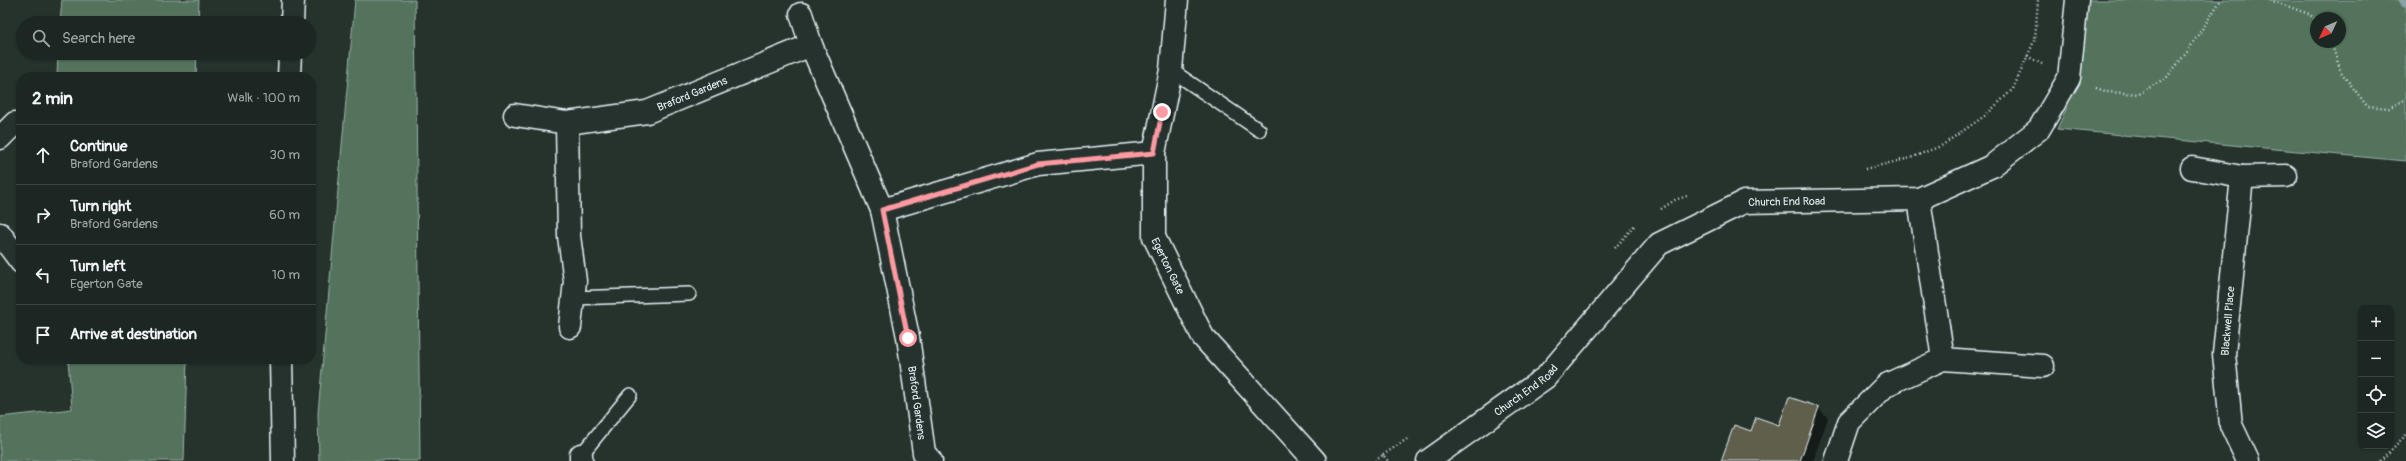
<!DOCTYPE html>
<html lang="en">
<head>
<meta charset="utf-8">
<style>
  body { margin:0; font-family:Pangolin,sans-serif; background:#252e2a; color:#f1f3f6 }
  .controls { position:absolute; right:12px; bottom:12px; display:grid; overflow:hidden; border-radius:8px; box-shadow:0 1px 3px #0004 }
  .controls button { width:36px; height:36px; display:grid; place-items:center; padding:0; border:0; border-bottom:1px solid #3a4340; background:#1c2622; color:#f1f3f6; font:20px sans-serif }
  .compass { position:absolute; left:2310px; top:12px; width:36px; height:36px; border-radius:50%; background:#1c2622; box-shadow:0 1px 3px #0004; rotate:226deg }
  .stop { position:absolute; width:12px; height:12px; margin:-9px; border:3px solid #ff9aa2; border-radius:50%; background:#fff }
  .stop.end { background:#ff9aa2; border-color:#fff; box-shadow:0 1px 4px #0008 }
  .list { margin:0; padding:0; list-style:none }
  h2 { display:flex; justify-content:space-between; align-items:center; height:52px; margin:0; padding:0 16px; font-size:17px }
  h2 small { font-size:13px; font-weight:400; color:#a0a5a5 }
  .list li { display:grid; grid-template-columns:26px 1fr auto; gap:12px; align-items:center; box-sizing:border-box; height:60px; padding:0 16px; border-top:1px solid #3a4340 }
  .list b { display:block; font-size:15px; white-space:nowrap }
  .list p { margin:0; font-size:13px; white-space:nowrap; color:#a0a5a5 }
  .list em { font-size:13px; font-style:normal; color:#a0a5a5 }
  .icon { flex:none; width:22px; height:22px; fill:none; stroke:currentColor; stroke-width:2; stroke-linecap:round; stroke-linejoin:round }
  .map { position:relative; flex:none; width:2406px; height:461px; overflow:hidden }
  .search { position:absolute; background:#1c2622; box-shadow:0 1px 3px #0004; left:16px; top:16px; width:300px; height:44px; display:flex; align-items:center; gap:10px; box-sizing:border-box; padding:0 14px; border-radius:22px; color:#a0a5a5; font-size:15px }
  .panel { position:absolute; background:#1c2622; box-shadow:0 1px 3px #0004; left:16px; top:72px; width:300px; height:292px; border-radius:16px }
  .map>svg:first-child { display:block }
  .green { fill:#52735d; stroke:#9db2aa; fill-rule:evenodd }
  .shadow { fill:#0007 }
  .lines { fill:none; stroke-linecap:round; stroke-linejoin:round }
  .stream { stroke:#89a2a6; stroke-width:10 }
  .building { fill:#5f5f4b; stroke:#e8f1f8 }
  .lane-casing { stroke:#e8f1f8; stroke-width:16 }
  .street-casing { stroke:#e8f1f8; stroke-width:25 }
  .secondary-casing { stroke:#e8f1f8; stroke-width:25 }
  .path { stroke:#e8f1f8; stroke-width:2.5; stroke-dasharray:1 3; stroke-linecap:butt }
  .lane { stroke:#26332d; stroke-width:13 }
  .street { stroke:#26332d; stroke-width:22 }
  .secondary { stroke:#26332d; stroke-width:22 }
  .route { stroke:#ff9aa2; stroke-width:5 }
  .labels { text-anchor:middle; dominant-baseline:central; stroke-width:3; stroke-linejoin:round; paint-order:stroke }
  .street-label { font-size:11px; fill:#e8f1f8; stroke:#26332d }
</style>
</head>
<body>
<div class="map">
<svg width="2406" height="461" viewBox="0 0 2406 461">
  <rect width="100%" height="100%" fill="#26332d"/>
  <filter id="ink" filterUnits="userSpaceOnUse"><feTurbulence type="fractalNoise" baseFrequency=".025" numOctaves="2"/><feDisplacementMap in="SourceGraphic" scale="8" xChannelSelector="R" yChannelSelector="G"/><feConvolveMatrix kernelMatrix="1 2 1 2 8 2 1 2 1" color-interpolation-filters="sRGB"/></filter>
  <g filter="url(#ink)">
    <path class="green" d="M62 0H199L198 23H60Z
      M355 0H415L420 461H319L318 413Z
      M2077 0H2406V161L2057 129 2068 105ZM2316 18H2340V42H2316Z
      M58 53H197L196 77H57Z
      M68 359H187L184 461H0V417L72 409Z"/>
    <path class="shadow" d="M1818 408 1828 418 1813 461H1722L1752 432 1780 426Z"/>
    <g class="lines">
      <path class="stream" d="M2404 0 2406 2"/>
    </g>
    <path class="building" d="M1789 397 1819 407 1800 461H1721L1734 425 1751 431 1756 417 1779 425Z"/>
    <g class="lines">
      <defs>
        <path id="lane" d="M1171 70 1259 130
          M573 298 689 294
          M581 455 630 395"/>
        <g id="street">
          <path id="s1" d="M1177 0 1171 70 1154 153V237L1203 337 1315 461"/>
          <path d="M801 14 811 45"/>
          <path id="s2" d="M515 115 567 123 647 112 811 45 882 210 1038 164 1154 153"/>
          <path d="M567 123 569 236 575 281 570 327"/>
          <path d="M0 138 15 123"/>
          <path d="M2192 168 2242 177 2224 354 2231 425 2248 461"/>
          <path d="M2242 177 2286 176"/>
          <path d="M1919 199 1943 359"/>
          <path id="s3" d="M882 210 908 337 924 453 931 461"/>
          <path d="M0 234 21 262"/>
          <path d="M581 455V461"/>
          <path id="s4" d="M1428 461 1546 377 1659 244 1744 202 1919 199 1992 166 2039 129 2069 78 2077 0"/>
          <path d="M1836 461 1849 422 1886 385 1943 359 2043 366"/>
        </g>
        <path id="secondary" d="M292 23 293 0
          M289 77 290 53
          M281 359 283 461"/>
      </defs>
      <use href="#lane" class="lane-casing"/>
      <use href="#street" class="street-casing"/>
      <use href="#secondary" class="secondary-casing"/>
      <path class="path" d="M2270 0 2309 14 2316 20
        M2331 42 2341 72 2367 106 2389 108 2406 99
        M2027 56 2042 64
        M2096 88 2108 92 2139 94 2167 77 2187 52 2221 0
        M1865 169 1910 158 1941 146 1986 115 2013 89 2035 39 2038 0
        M1661 209 1675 200 1687 196
        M1615 248 1635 225
        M1383 455 1407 439
        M1375 461 1383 455 1388 461
        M2380 461 2406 435"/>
      <use href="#lane" class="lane"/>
      <use href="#street" class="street"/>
      <use href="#secondary" class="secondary"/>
    </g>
  </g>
  <g class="lines" filter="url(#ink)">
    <path class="route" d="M908 338 882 210 1038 164 1154 153 1162 112"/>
  </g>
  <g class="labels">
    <g class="street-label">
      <text stroke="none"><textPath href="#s2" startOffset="182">Braford Gardens</textPath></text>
      <text stroke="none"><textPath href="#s4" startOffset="457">Church End Road</textPath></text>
      <text stroke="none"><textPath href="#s1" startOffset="271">Egerton Gate</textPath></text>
      <text transform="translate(2228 321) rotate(-85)">Blackwell Place</text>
      <text stroke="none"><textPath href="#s4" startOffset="121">Church End Road</textPath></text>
      <text stroke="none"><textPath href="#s3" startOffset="196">Braford Gardens</textPath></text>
    </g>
  </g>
</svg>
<div class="controls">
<button>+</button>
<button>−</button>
<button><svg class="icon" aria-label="locate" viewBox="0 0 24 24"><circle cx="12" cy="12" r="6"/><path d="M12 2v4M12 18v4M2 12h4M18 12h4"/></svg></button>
<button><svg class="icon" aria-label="layers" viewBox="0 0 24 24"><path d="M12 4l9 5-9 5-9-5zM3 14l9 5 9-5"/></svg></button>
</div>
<svg class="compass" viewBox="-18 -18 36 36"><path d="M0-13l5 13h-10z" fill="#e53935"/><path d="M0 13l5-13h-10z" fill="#a0a5a5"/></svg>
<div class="stop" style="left:908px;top:338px"></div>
<div class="stop end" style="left:1162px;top:112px"></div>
<div class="search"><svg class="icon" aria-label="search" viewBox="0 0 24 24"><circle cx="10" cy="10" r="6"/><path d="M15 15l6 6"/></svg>Search here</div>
<section class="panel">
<h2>2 min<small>Walk · 100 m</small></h2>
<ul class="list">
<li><svg class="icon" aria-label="ahead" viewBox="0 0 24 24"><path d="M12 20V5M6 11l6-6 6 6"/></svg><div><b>Continue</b><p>Braford Gardens</p></div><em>30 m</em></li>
<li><svg class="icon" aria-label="right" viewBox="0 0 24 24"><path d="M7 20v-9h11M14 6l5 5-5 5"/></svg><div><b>Turn right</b><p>Braford Gardens</p></div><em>60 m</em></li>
<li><svg class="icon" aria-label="left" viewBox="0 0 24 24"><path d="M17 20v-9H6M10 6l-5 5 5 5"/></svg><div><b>Turn left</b><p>Egerton Gate</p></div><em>10 m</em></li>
<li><svg class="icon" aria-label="arrive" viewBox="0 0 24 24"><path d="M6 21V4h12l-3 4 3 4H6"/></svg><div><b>Arrive at destination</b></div></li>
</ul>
</section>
</div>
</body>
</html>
